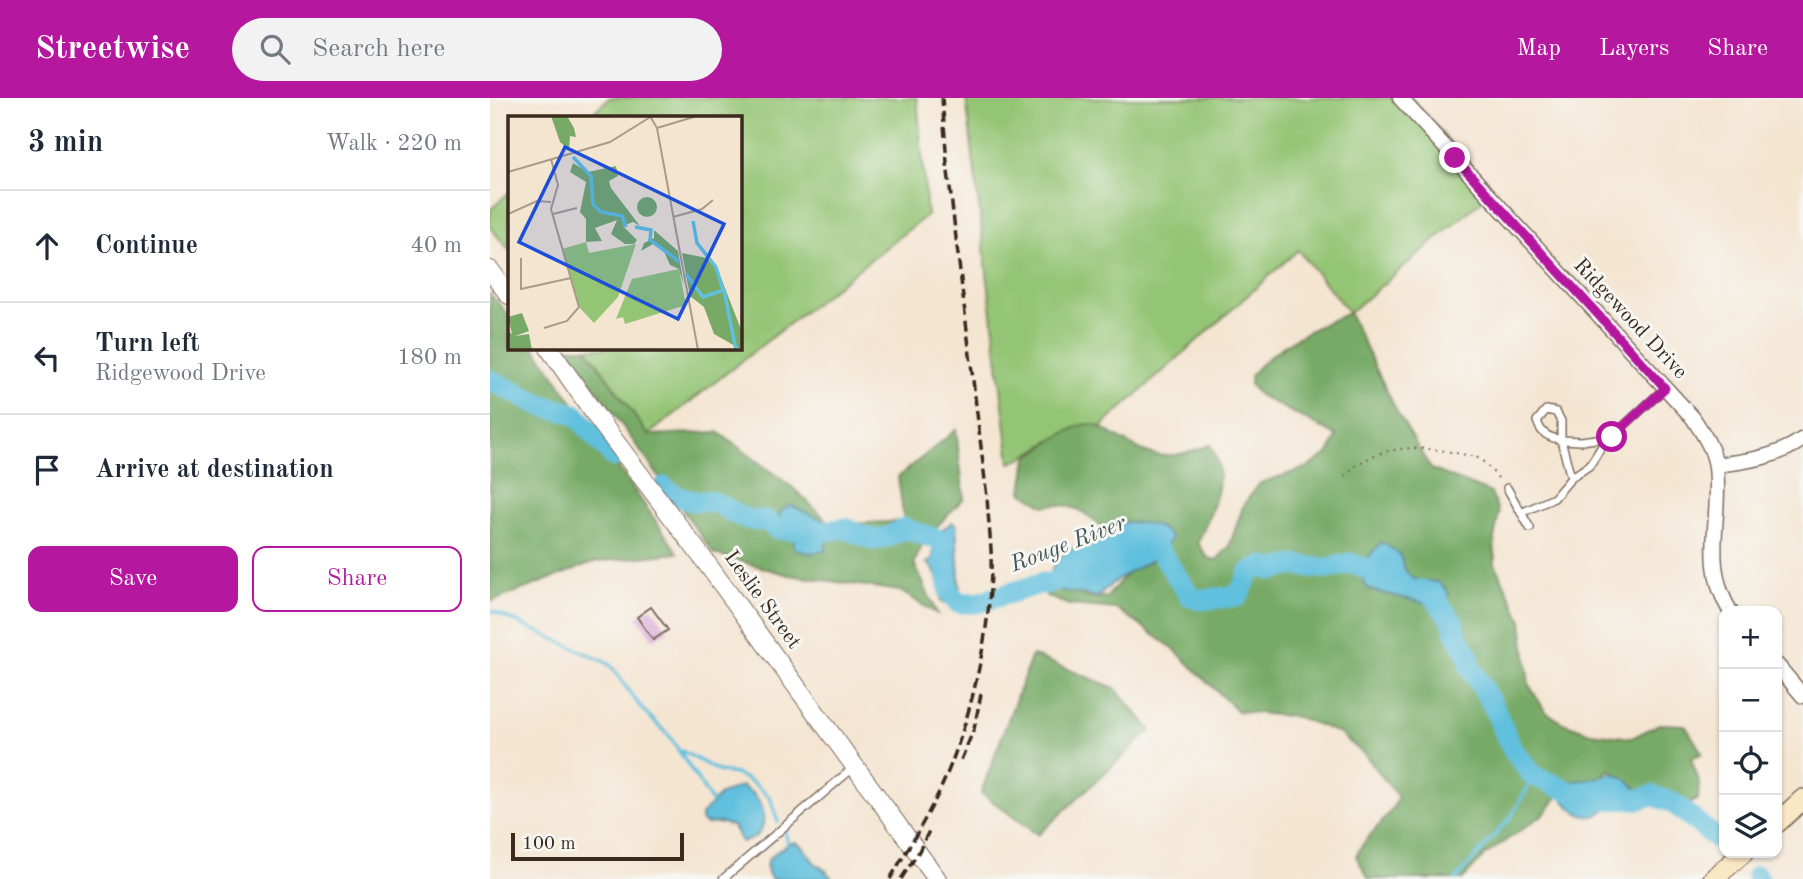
<!DOCTYPE html>
<html lang="en">
<head>
<meta charset="utf-8">
<style>
  body { margin:0; font-family:"Old Standard TT",serif; background:#f2f2f3; color:#1f2937 }
  .controls { position:absolute; right:21px; bottom:21px; display:grid; overflow:hidden; border-radius:14px; box-shadow:0 2px 5px #0004 }
  .controls button { width:63px; height:63px; display:grid; place-items:center; padding:0; border:0; border-bottom:2px solid #e0e1e3; background:#fff; color:#1f2937; font:35px sans-serif }
  .scale { position:absolute; left:21px; bottom:18px; width:173px; box-sizing:border-box; padding-left:7px; border:4px solid #3b2a1e; border-top:0; font-size:19px; line-height:24px; white-space:nowrap; color:#3b2a1e; -webkit-text-stroke:5px #f6f6f2; paint-order:stroke }
  .stop { position:absolute; width:21px; height:21px; margin:-16px; border:5px solid #b5179e; border-radius:50%; background:#fff }
  .stop.end { background:#b5179e; border-color:#fff; box-shadow:0 2px 7px #0008 }
  .list { margin:0; padding:0; list-style:none }
  h2 { display:flex; justify-content:space-between; align-items:center; height:91px; margin:0; padding:0 28px; font-size:30px }
  h2 small { font-size:23px; font-weight:400; color:#747a83 }
  .list li { display:grid; grid-template-columns:46px 1fr auto; gap:21px; align-items:center; box-sizing:border-box; height:112px; padding:0 28px; border-top:2px solid #e0e1e3 }
  .list b { display:block; font-size:26px; white-space:nowrap }
  .list p { margin:0; font-size:23px; white-space:nowrap; color:#747a83 }
  .list em { font-size:23px; font-style:normal; color:#747a83 }
  .actions { display:flex; gap:14px; padding:21px 28px }
  .actions a { flex:1; padding:16px 0; border:2px solid #b5179e; border-radius:14px; text-align:center; font-size:24px; color:#b5179e }
  .actions .main { background:#b5179e; color:#fff }
  .icon { flex:none; width:38px; height:38px; fill:none; stroke:currentColor; stroke-width:2; stroke-linecap:round; stroke-linejoin:round }
  .map { position:relative; flex:none; width:1313px; height:781px; overflow:hidden }
  header { display:flex; align-items:center; gap:42px; box-sizing:border-box; height:98px; padding:0 35px; background:#b5179e; color:#fff }
  header strong { font-size:33px }
  nav { display:flex; gap:38px; margin-inline-start:auto; font-size:24px }
  .search { width:490px; height:63px; background:#f2f2f3; display:flex; align-items:center; gap:18px; box-sizing:border-box; padding:0 24px; border-radius:38px; color:#747a83; font-size:26px }
  main { display:flex }
  aside { flex:1; background:#fff }
  .map>svg:first-child { display:block }
  .green { fill:#94c574; stroke:#687849; stroke-width:2 }
  .forest { fill:#7a6; stroke:#596a42; stroke-width:2 }
  .water { fill:#60c0de; stroke:#4e757e; stroke-width:2 }
  .lines { fill:none; stroke-linecap:round; stroke-linejoin:round }
  .stream { stroke:#60c0de; stroke-width:3.5 }
  .river { stroke:#60c0de; stroke-width:21 }
  .building { fill:#d79fd3 }
  .service-casing { stroke:#7c6b5d; stroke-width:10 }
  .minor-casing { stroke:#7c6b5d; stroke-width:17 }
  .tertiary-casing { stroke:#7c6b5d; stroke-width:20 }
  .secondary-casing { stroke:#7c6b5d; stroke-width:22 }
  .path { stroke:#7c6b5d; stroke-width:2; stroke-dasharray:2 5; stroke-linecap:butt }
  .service { stroke:#fff; stroke-width:7 }
  .minor { stroke:#fff; stroke-width:14 }
  .tertiary { stroke:#fff; stroke-width:18 }
  .secondary { stroke:#fae7c3; stroke-width:19 }
  .rail { stroke:#3b2a1e; stroke-width:3.5; stroke-dasharray:10 5; stroke-linecap:butt }
  .route { stroke:#b5179e; stroke-width:9 }
  .labels { text-anchor:middle; dominant-baseline:central; stroke-width:6; stroke-linejoin:round; paint-order:stroke }
  .street-label { font-size:21px; fill:#3b2a1e; stroke:#f6f6f2 }
  .water-label { font-size:23px; font-style:italic; fill:#465758; stroke:#f6f6f2 }
  .inset-river { fill:none; stroke:#60c0de; stroke-width:3.5 }
  .inset-road { fill:none; stroke:#aa9a89; stroke-width:2 }
  .view { fill:#1d4ed8; fill-opacity:0.15; stroke:#1d4ed8; stroke-width:3.5 }
  .inset-edge { fill:none; stroke:#3b2a1e; stroke-width:3.5 }
</style>
</head>
<body>
<header>
<strong>Streetwise</strong>
<div class="search"><svg class="icon" aria-label="search" viewBox="0 0 24 24"><circle cx="10" cy="10" r="6"/><path d="M15 15l6 6"/></svg>Search here</div>
<nav><a>Map</a><a>Layers</a><a>Share</a></nav>
</header>
<main>
<aside>
<h2>3 min<small>Walk · 220 m</small></h2>
<ul class="list">
<li><svg class="icon" aria-label="ahead" viewBox="0 0 24 24"><path d="M12 20V5M6 11l6-6 6 6"/></svg><div><b>Continue</b></div><em>40 m</em></li>
<li><svg class="icon" aria-label="left" viewBox="0 0 24 24"><path d="M17 20v-9H6M10 6l-5 5 5 5"/></svg><div><b>Turn left</b><p>Ridgewood Drive</p></div><em>180 m</em></li>
<li><svg class="icon" aria-label="arrive" viewBox="0 0 24 24"><path d="M6 21V4h12l-3 4 3 4H6"/></svg><div><b>Arrive at destination</b></div></li>
</ul>
<div class="actions"><a class="main">Save</a><a>Share</a></div>
</aside>
<div class="map">
<svg width="1313" height="781" viewBox="0 0 1313 781">
  <rect width="100%" height="100%" fill="#f6f6f2"/>
  <filter id="ink" filterUnits="userSpaceOnUse"><feTurbulence type="fractalNoise" baseFrequency=".0143" numOctaves="2"/><feDisplacementMap in="SourceGraphic" scale="14" xChannelSelector="R" yChannelSelector="G"/><feConvolveMatrix kernelMatrix="1 2 1 2 8 2 1 2 1" color-interpolation-filters="sRGB"/></filter>
  <filter id="wash" filterUnits="userSpaceOnUse"><feTurbulence type="fractalNoise" baseFrequency=".00686" numOctaves="4" result="noise"/><feDisplacementMap in="SourceGraphic" scale="28" xChannelSelector="R" yChannelSelector="G"/><feGaussianBlur stdDeviation="1.57" result="paint"/><feColorMatrix in="noise" values="0 0 0 0 0 0 0 0 0 0 0 0 0 0 0 0 0 1.4 0 .05"/><feComposite in="paint" operator="in"/></filter>
  <g filter="url(#wash)">
    <rect width="100%" height="100%" fill="#f4e5d1"/>
    <path class="green" d="M119 0H427L437 117 158 337 97 250H250V19H98Z
      M476 0H921L1003 93 859 215 808 152 611 329C578 322 550 355 520 365Z
      M19 94V152L0 129V112Z"/>
    <path class="forest" d="M0 196 19 217V250H45L188 455 104 464 0 504Z
      M859 215 907 314 941 371 1001 395 1009 415 1004 440 1005 466 1032 523 1039 587 1055 613 1073 625 1101 635 1142 640 1169 626 1195 627 1212 655 1201 661 1209 683 1208 701 1190 710 1156 696 1119 671 1105 686 1077 687 1054 716 995 757 973 781H879L866 758C876 735 900 722 908 699L875 657 849 635 808 619 747 613 684 551 627 511 579 507 556 498 555 485 584 491 598 500 617 499 646 465 657 433 628 426 619 435C597 417 583 402 554 408L532 394 537 360C551 350 582 327 599 326 608 326 616 332 624 337 665 362 675 363 720 347 741 379 721 413 708 445L718 460 727 462 739 449 754 406 770 385 816 370 839 355 847 338 769 297 760 287V278C785 248 823 229 859 215Z
      M77 250H96L158 337 228 334 303 390 342 427 414 423 408 379 466 332 474 400 435 441 424 465 447 516 410 493 299 477 224 456Z
      M542 557 625 590 661 632 548 737 491 695Z"/>
    <path class="water" d="M300 407 333 422 338 433 335 453 317 455 304 450V441L288 430 290 414Z
      M462 424 466 427 470 498 466 508 451 504C449 490 449 473 437 465L443 461 444 435H448Z
      M634 424C651 425 670 424 681 439 671 465 643 469 624 484 617 489 614 495 607 499L558 490C559 475 565 460 579 452 586 448 595 449 601 446 614 441 619 429 634 424Z
      M891 444 909 455C912 462 913 471 919 477 932 491 947 473 959 496L952 509 880 492 875 487 869 470Z
      M1122 675C1139 680 1145 686 1151 703L1143 709C1136 709 1128 708 1122 709 1112 711 1109 720 1097 718 1089 717 1080 710 1075 704 1059 682 1083 683 1096 682 1105 681 1114 677 1122 675Z
      M252 688C257 692 262 694 266 699 280 716 275 741 251 744L243 728 232 725 215 726 211 722V717L231 696Z
      M305 744C316 748 317 757 325 765 332 771 338 772 342 781H281C279 776 275 770 277 764 281 756 297 746 305 744Z"/>
    <g class="lines">
      <path class="stream" d="M0 512 113 563 121 568 152 611 180 639 222 704
        M192 653 221 669 231 674 246 676 263 685 280 699 288 724
        M295 733 298 746
        M966 781 1021 719 1044 678"/>
      <path class="river" d="M0 282 50 307 85 316 124 359
        M174 389C180 396 193 401 203 403 208 404 214 402 219 403 242 408 248 426 275 422L287 431 338 433 355 430 383 442 398 439 415 430C427 437 440 437 452 443L459 494 468 505H487L553 485 558 486 583 475
        M648 448 657 444 671 455 700 498 709 502 748 498 760 474 773 468 781 472 804 467 837 471 860 465 895 478
        M931 492 941 495 963 524 965 533 979 559 980 569 1003 608 1021 649 1042 677 1099 702 1151 701 1162 697 1183 705 1227 741
        M1267 778 1269 781"/>
    </g>
    <g id="blocks">
      <path class="building" d="M161 509 178 532 163 542 147 519Z"/>
    </g>
  </g>
  <g filter="url(#ink)">
    <use href="#blocks" fill-opacity="0" stroke="#7c6b5d" stroke-width="2"/>
    <g class="lines">
      <defs>
        <path id="service" d="M1056 312 1066 314 1071 323V342C1058 339 1051 336 1047 323Z
          M1081 380 1071 342 1091 343 1121 339
          M1017 390 1040 430
          M1031 415 1064 400 1081 380 1100 367 1112 348 1175 290
          M233 781 364 669"/>
        <path id="minor" d="M910 0 1203 320C1212 334 1224 351 1226 369 1232 420 1211 465 1240 513
          M1226 367C1258 363 1286 360 1313 341
          M1287 567 1313 598"/>
        <path id="tertiary" d="M0 172 19 197
          M59 250 106 318 215 463 447 781"/>
        <path id="secondary" d="M1287 725 1313 701
          M1223 781 1253 755"/>
      </defs>
      <use href="#service" class="service-casing"/>
      <use href="#minor" class="minor-casing"/>
      <use href="#tertiary" class="tertiary-casing"/>
      <use href="#secondary" class="secondary-casing"/>
      <path class="path" d="M855 378C884 346 926 347 966 355 973 357 985 357 991 362 998 367 1004 376 1010 382"/>
      <use href="#service" class="service"/>
      <use href="#minor" class="minor"/>
      <use href="#tertiary" class="tertiary"/>
      <use href="#secondary" class="secondary"/>
      <path class="rail" d="M471 662 484 631 491 596
        M400 781C417 752 435 723 450 692 481 625 503 527 501 452 500 435 498 417 497 399L457 65 452 0
        M411 781 428 755 439 733"/>
    </g>
  </g>
  <g class="lines" filter="url(#ink)">
    <path class="route" d="M965 60 1175 290 1122 339"/>
  </g>
  <g class="labels">
    <g class="street-label">
      <text transform="translate(1140 221) rotate(47)">Ridgewood Drive</text>
      <text transform="translate(272 502) rotate(54)">Leslie Street</text>
    </g>
    <g class="water-label">
      <text transform="translate(578 446) rotate(-21)">Rouge River</text>
    </g>
  </g>
  <g transform="translate(18 18)">
    <rect width="234" height="234" fill="#f4e5d1"/>
    <path d="M78 126 81 137 128 128 110 181 86 207 70 190 54 133ZM171 153 178 189 117 208 115 201 108 203 124 163Z" fill="#94c574"/>
    <path d="M43 0H59L66 12 68 21 62 20 61 34 52 26ZM65 47 80 56 108 50 110 60 101 65 103 72 132 110 125 106 115 110 129 124 126 128H117L103 118 109 104 87 112 94 125 78 126V103L72 96 78 66 62 56ZM129 91a10 10 0 1 1 20 0a10 10 0 1 1-20 0ZM146 114 170 135 176 170 171 153 162 149 154 131 145 128 133 135 136 127 146 122ZM174 137 199 142 208 149 234 216V234L206 218 196 191 182 180ZM14 197 21 215 7 220 21 218 24 234H0V215L4 218 0 201Z" fill="#7a6"/>
    <path class="inset-river" d="M65 41 83 60 85 88 93 96 114 100 118 111M185 105 189 127 208 151 215 174M127 111 143 114 142 124 172 146M178 158 195 181 216 174 228 234"/>
    <path class="inset-road" d="M142 0 149 12 190 234M149 12 189 0M0 56 102 26 144 0M0 98 29 85 43 86M45 98 69 92M165 101 194 93 205 84M13 142V173L63 162M36 212 59 205 71 191 43 93 50 69 43 43"/>
    <path class="view" d="M57 31 216 108 170 203 11 126Z"/>
    <rect width="234" height="234" class="inset-edge"/>
  </g>
</svg>
<div class="controls">
<button>+</button>
<button>−</button>
<button><svg class="icon" aria-label="locate" viewBox="0 0 24 24"><circle cx="12" cy="12" r="6"/><path d="M12 2v4M12 18v4M2 12h4M18 12h4"/></svg></button>
<button><svg class="icon" aria-label="layers" viewBox="0 0 24 24"><path d="M12 4l9 5-9 5-9-5zM3 14l9 5 9-5"/></svg></button>
</div>
<div class="scale">100 m</div>
<div class="stop" style="left:1122px;top:339px"></div>
<div class="stop end" style="left:965px;top:60px"></div>
</div>
</main>
</body>
</html>
